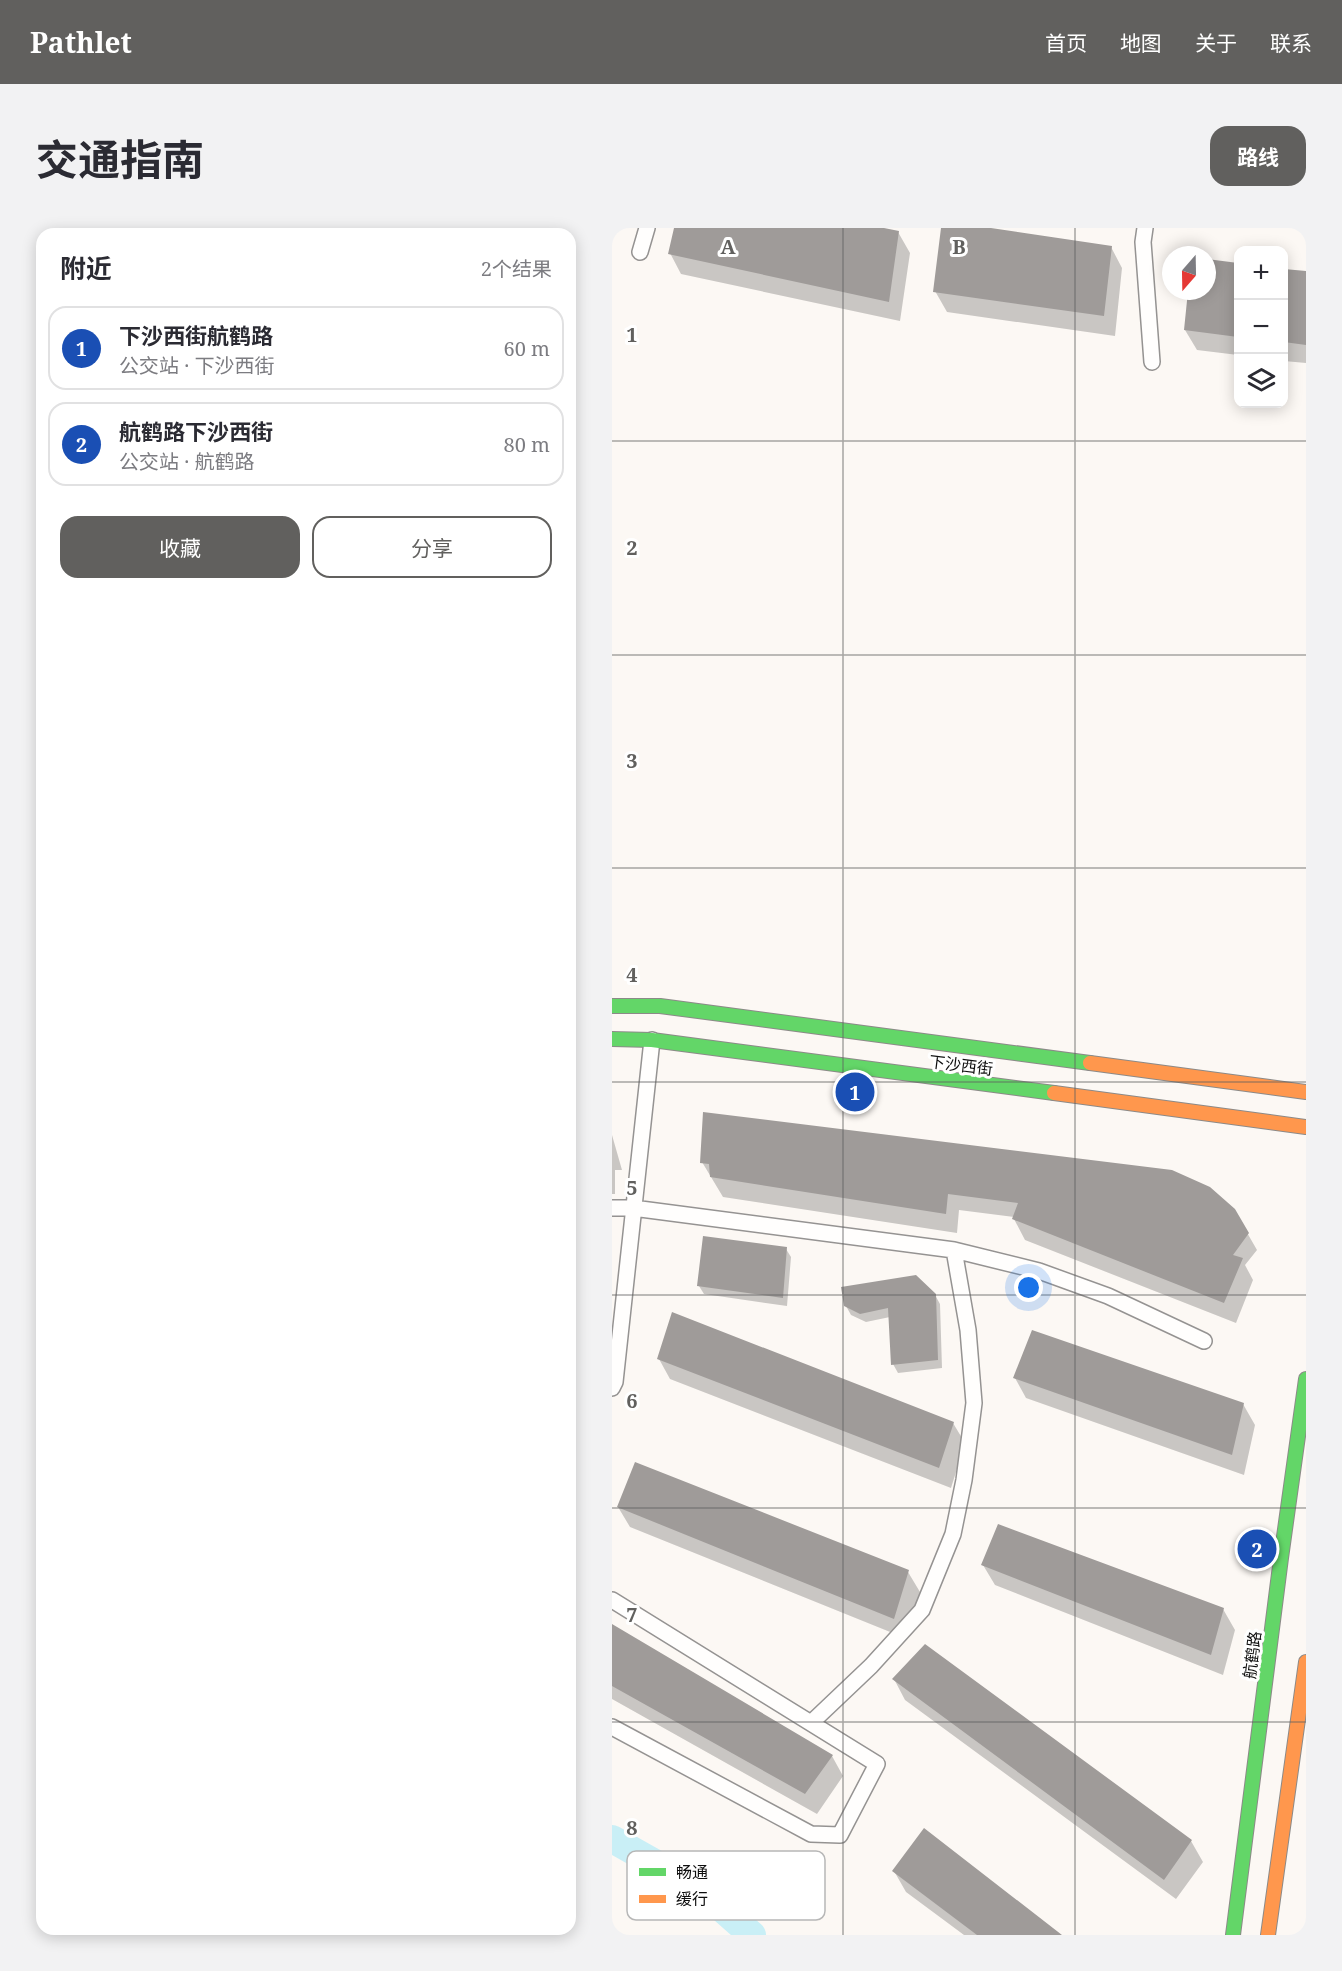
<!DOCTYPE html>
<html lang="zh">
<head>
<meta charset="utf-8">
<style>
  body { margin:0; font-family:"Noto Serif","Noto Sans SC",serif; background:#f2f2f3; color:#2b2b33 }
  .controls { position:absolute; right:18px; top:18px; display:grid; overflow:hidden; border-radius:12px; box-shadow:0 3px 15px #0003 }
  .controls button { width:54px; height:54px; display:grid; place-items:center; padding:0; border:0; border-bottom:2px solid #e1e1e2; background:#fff; color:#2b2b33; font:30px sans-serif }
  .compass { position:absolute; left:550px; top:18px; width:54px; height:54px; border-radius:50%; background:#fff; box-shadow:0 3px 15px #0003; rotate:200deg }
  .you { position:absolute; left:417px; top:1060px; width:21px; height:21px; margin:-15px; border:4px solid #fff; border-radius:50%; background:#1a73e8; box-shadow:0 0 0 9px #1a73e833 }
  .badge { display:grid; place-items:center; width:39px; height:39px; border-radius:50%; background:#61605e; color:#fff; font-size:20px; font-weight:700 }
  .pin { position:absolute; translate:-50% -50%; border:3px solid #fff; box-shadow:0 2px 6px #0006 }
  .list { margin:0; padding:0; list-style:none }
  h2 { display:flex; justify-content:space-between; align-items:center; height:78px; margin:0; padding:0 24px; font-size:26px }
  h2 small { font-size:20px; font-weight:400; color:#7c7c81 }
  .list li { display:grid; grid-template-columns:39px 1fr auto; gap:18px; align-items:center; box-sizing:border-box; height:84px; margin:0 12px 12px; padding:0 12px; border:2px solid #e1e1e2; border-radius:18px }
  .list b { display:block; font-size:22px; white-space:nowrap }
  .list p { margin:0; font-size:20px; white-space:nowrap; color:#7c7c81 }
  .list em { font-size:20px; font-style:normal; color:#7c7c81 }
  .actions { display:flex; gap:12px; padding:18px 24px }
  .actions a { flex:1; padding:14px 0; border:2px solid #61605e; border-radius:18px; text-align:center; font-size:21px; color:#61605e }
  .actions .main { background:#61605e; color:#fff }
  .icon { flex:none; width:33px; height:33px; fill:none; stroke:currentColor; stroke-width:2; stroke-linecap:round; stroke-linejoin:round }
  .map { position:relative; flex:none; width:694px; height:1707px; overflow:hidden; border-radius:18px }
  header { display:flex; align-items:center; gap:36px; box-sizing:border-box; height:84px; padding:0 30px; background:#61605e; color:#fff }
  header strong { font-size:28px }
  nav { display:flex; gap:33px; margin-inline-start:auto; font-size:21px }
  .intro { display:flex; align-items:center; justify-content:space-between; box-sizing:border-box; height:144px; padding:0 36px }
  h1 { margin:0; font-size:42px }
  .button { padding:15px 27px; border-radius:18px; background:#61605e; color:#fff; font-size:21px; font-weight:700 }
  main { display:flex; gap:36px; padding:0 36px }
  aside { flex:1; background:#fff; border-radius:18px; box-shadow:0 3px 15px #0003 }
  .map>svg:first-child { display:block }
  .shadow { fill:#0003 }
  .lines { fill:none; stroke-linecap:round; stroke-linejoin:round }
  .canal { stroke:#c9eff6; stroke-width:28 }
  .building { fill:#9f9b99 }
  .lane-casing { stroke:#959392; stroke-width:18 }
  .fast-casing { stroke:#8c8a88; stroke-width:16 }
  .slow-casing { stroke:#8c8a88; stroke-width:16 }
  .lane { stroke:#fffefd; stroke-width:15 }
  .fast { stroke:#63d668; stroke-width:14 }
  .slow { stroke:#ff974d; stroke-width:14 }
  .grid { fill:none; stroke:#61605e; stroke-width:1.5; stroke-opacity:0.55 }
  .labels { text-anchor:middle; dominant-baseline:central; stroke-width:6; stroke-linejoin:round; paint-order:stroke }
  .street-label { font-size:16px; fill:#0e0e0e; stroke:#fff }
  .key { fill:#fff; stroke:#b7b7b7; stroke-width:1.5 }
  .key-label { font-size:16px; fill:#0e0e0e }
  .grid-label { font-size:20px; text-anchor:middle; font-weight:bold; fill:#61605e; stroke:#fff; stroke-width:6; stroke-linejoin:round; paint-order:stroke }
</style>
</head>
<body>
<header>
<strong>Pathlet</strong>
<nav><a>首页</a><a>地图</a><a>关于</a><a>联系</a></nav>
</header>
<div class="intro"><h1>交通指南</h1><a class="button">路线</a></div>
<main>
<aside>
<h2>附近<small>2个结果</small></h2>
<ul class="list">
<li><span class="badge" style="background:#1a4fb4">1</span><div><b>下沙西街航鹤路</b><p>公交站 · 下沙西街</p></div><em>60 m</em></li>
<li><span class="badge" style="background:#1a4fb4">2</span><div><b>航鹤路下沙西街</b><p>公交站 · 航鹤路</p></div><em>80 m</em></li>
</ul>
<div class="actions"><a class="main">收藏</a><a>分享</a></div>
</aside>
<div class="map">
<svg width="694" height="1707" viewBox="0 0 694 1707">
  <rect width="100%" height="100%" fill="#fcf8f4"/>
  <path class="shadow" d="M63 0H265L286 4 298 25 288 93 69 46 58 25Z
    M331 0H368L499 19 510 40 503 108 335 84 323 63Z
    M595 33 626 37V127L585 122 573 102 578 63H595Z
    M672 42 694 45V135L672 133Z
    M0 907 10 942H3V966H0Z
    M90 934 622 982 645 1022 633 1037 641 1052 624 1095 413 1012 402 991V989L347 982 345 1005 111 969Z
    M174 1021 179 1029 175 1078 92 1066 87 1058Z
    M323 1067 328 1076 330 1140 286 1145 281 1136 278 1089 254 1094 239 1087 234 1078Z
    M47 1131 341 1195 353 1215 339 1260 58 1151Z
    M403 1150 631 1176 643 1197 632 1247 414 1170Z
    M6 1279 296 1344 308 1364 293 1410 18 1299Z
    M371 1337 611 1381 623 1402 611 1447 383 1357Z
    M0 1397 220 1528 231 1548 205 1586 0 1471Z
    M282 1451 579 1613 591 1634 564 1671 293 1472Z
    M282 1643 447 1707H352L294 1664Z"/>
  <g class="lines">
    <path class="canal" d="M0 1611 87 1660 140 1707"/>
  </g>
  <path class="building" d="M62 0H272L287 3 277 74 56 26Z
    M329 0H379L500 18 492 88 321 64Z
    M595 31 626 35V109L572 102 576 63H595Z
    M672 41 694 43V117L672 114Z
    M91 884 560 942 598 959 623 981 637 1005 621 1027 631 1030 612 1075 400 991 406 975 336 966 334 986 98 949 97 936 88 935Z
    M91 1008 175 1019 171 1070 85 1058Z
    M304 1047 324 1066 326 1132 279 1137 276 1080 248 1086 232 1078 229 1059Z
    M60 1084 342 1194 327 1240 45 1131Z
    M420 1102 632 1175 620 1227 401 1150Z
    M23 1234 297 1342 282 1391 5 1279Z
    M386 1296 612 1380 599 1427 369 1337Z
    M0 1396 221 1527 193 1566 0 1458Z
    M313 1416 580 1612 552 1652 280 1451Z
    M312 1600 450 1707H365L280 1643Z"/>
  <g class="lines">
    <defs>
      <path id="lane" d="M533 0 531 14 540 134
        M28 24 35 0
        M0 980H21L342 1022 427 1043 496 1068 592 1113
        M0 1160 3 1154 40 812
        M0 1372 265 1536 228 1607 199 1606 0 1499
        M199 1495 259 1438 310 1382 341 1306 352 1252 362 1175 356 1102 342 1022"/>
      <path id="fast" d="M0 778H48L478 835
        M0 811 40 812 442 865
        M621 1707 669 1330 694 1151"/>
      <path id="slow" d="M478 835 694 864
        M442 865 694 899
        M656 1707 694 1434"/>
    </defs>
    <use href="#lane" class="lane-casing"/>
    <use href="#fast" class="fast-casing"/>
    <use href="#slow" class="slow-casing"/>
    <use href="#lane" class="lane"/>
    <use href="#fast" class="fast"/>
    <use href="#slow" class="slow"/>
  </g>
  <path class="grid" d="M231 0V1707M463 0V1707M0 213H694M0 427H694M0 640H694M0 854H694M0 1067H694M0 1280H694M0 1494H694"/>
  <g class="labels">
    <g class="street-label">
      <text transform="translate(349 837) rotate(7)">下沙西街</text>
      <text transform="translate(640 1427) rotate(-83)">航鹤路</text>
    </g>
  </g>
  <rect x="15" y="1623" width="198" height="69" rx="9" class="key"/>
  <rect x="27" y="1640" width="27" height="8" fill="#63d668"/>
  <rect x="27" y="1667" width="27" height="8" fill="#ff974d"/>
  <g class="key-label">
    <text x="64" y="1650">畅通</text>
    <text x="64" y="1677">缓行</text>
  </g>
  <g class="grid-label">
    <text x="116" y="26">A</text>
    <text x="347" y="26">B</text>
    <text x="20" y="114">1</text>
    <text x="20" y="327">2</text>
    <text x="20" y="540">3</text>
    <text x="20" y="754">4</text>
    <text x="20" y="967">5</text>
    <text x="20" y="1180">6</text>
    <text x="20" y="1394">7</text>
    <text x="20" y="1607">8</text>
  </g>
</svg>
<div class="controls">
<button>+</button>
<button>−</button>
<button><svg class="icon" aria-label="layers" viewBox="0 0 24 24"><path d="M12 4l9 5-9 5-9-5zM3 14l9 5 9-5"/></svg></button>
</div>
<svg class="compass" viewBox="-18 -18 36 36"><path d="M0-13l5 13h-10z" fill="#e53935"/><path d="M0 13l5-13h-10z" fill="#7c7c81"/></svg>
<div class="you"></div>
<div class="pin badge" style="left:243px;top:864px;background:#1a4fb4">1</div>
<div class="pin badge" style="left:645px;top:1321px;background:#1a4fb4">2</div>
</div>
</main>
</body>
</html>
